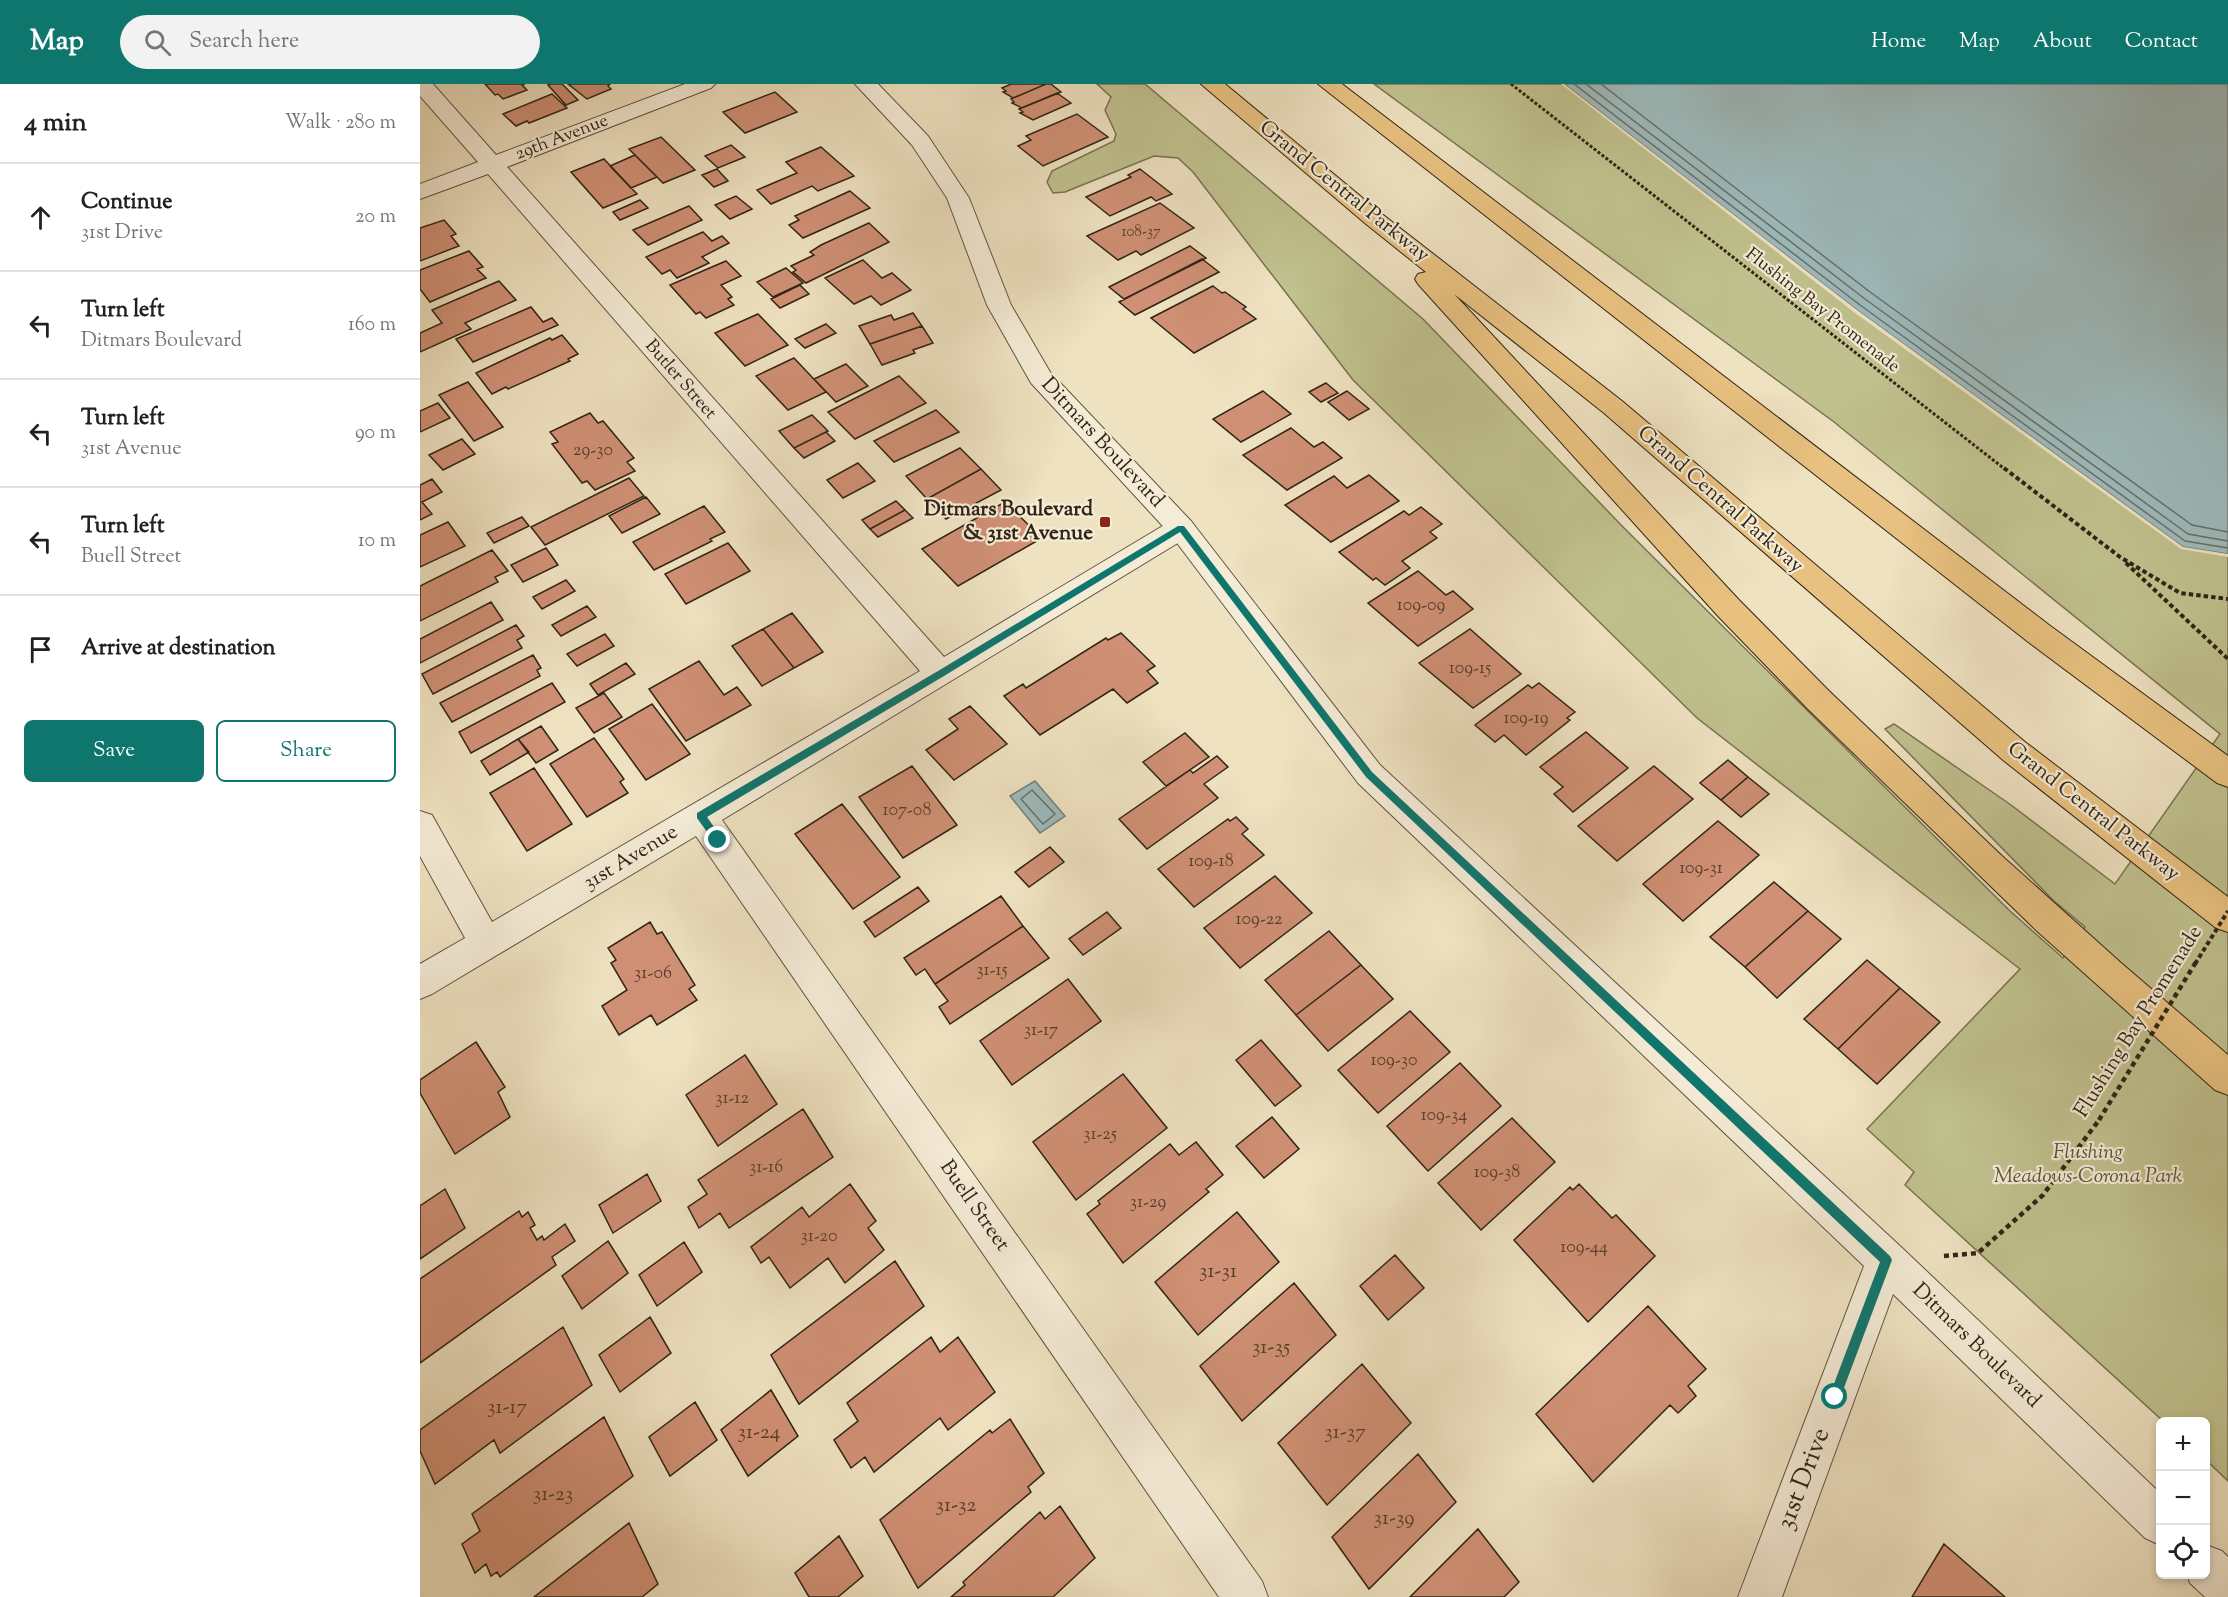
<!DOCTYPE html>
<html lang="en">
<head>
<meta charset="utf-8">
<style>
  body { margin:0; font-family:"Sorts Mill Goudy",serif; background:#f2f2f2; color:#202124 }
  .controls { position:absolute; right:18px; bottom:18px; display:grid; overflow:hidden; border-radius:9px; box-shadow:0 3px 9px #0003 }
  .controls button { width:54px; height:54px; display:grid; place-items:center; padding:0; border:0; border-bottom:2px solid #e0e0e0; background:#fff; color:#202124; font:30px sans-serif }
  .stop { position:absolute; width:18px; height:18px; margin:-14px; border:4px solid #0f766e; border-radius:50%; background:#fff }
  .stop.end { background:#0f766e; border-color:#fff; box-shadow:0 2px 6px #0008 }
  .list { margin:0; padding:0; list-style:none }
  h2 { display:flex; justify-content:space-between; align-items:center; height:78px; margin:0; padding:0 24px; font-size:26px }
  h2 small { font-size:20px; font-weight:400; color:#757577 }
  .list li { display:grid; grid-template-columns:39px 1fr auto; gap:18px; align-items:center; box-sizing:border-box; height:108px; padding:0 24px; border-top:2px solid #e0e0e0 }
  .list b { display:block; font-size:22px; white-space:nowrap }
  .list p { margin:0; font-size:20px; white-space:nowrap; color:#757577 }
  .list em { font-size:20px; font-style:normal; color:#757577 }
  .actions { display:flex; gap:12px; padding:18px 24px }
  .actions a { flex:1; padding:14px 0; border:2px solid #0f766e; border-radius:9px; text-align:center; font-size:21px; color:#0f766e }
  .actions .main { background:#0f766e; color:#fff }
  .icon { flex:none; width:33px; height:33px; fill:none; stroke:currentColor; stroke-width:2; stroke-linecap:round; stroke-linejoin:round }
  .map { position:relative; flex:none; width:1808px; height:1513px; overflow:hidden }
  header { display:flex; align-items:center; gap:36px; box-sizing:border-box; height:84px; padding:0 30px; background:#0f766e; color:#fff }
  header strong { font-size:28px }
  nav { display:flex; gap:33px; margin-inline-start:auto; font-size:21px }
  .search { width:420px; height:54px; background:#f2f2f2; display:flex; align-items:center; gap:15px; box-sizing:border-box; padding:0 21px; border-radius:33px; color:#757577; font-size:22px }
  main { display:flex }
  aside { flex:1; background:#fff }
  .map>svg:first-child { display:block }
  .green { fill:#c0c18e; stroke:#787252; stroke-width:1.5 }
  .water { fill:#9ebbbd; stroke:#727f7a; stroke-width:1.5 }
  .pier { fill:#efe2c1 }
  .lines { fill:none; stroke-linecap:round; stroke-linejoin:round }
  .shore { stroke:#677069; stroke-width:1.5 }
  .building { fill:#d09075; stroke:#302415; stroke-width:1.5 }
  .minor-casing { stroke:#605440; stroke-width:2 }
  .tertiary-casing { stroke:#605440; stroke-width:2 }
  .motorway-casing { stroke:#302415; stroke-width:2 }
  .path-far2 { stroke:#302415; stroke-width:3; stroke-dasharray:3 2; stroke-linecap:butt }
  .path-far1 { stroke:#302415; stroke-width:4; stroke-dasharray:4.5 3; stroke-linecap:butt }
  .path { stroke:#302415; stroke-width:4.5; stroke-dasharray:5 4; stroke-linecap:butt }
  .minor { fill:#f5ecd7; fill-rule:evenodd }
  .tertiary { fill:#f5ecd7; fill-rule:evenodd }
  .motorway { fill:#e8c180; fill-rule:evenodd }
  .path-bridge-far1 { stroke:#302415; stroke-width:4; stroke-dasharray:4.5 3; stroke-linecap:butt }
  .path-bridge { stroke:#302415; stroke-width:4.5; stroke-dasharray:5 4; stroke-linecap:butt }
  .route { fill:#0f766e }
  .poi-dot { fill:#8f2418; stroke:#f5ecd7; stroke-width:2 }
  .labels { text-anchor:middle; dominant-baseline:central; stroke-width:4.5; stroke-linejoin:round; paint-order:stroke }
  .far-number-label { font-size:15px; fill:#583f2d }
  .far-street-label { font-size:18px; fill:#302415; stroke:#f5ecd7 }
  .number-label { font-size:18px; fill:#583f2d }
  .street-label { font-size:21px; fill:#302415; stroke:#f5ecd7 }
  .poi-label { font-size:21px; font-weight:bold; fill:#302415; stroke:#f5ecd7; text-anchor:end }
  .park-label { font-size:21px; font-style:italic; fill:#5b5339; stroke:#f5ecd7 }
  .near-number-label { font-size:21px; fill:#583f2d }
  .near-street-label { font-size:26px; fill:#302415; stroke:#f5ecd7 }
</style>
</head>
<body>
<header>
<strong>Map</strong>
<div class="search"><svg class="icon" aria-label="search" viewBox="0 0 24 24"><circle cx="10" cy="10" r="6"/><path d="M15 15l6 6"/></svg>Search here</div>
<nav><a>Home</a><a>Map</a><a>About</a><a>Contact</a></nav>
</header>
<main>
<aside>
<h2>4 min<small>Walk · 280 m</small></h2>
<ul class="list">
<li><svg class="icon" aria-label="ahead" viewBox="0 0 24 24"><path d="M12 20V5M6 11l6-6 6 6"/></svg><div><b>Continue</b><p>31st Drive</p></div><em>20 m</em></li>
<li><svg class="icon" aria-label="left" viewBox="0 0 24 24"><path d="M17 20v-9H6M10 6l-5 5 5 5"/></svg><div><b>Turn left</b><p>Ditmars Boulevard</p></div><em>160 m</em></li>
<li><svg class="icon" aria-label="left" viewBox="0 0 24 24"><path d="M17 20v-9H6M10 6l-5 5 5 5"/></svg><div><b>Turn left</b><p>31st Avenue</p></div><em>90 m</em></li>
<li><svg class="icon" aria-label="left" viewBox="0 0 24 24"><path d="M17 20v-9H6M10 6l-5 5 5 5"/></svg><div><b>Turn left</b><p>Buell Street</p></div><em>10 m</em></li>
<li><svg class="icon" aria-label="arrive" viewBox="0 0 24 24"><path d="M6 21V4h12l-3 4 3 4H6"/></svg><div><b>Arrive at destination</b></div></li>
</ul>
<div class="actions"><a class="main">Save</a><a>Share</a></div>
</aside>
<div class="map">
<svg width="1808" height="1513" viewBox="0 0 1808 1513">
  <rect width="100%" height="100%" fill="#efe2c1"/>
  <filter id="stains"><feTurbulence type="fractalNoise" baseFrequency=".00333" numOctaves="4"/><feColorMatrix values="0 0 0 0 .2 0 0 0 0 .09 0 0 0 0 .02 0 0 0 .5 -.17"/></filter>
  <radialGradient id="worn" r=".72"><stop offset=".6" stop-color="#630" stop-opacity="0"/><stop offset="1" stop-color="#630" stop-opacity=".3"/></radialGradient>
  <path class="green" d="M677 0H725L1003 235 1204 444 1400 639 1589 826 1643 874 1665 843 1633 816 1465 645 1474 640 1591 721 1695 800 1800 650 1414 338 954 0H1552L1808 280V1397L1786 1376V1338L1743 1337 1485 1101 1494 1088 1447 1045 1600 885 1277 634 933 296 773 88 758 74 734 72 645 108 633 109 627 98 632 87 694 57 696 50 685 26 691 13Z"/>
  <path class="water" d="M1144 0H1808V470L1763 463 1437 226Z
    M615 697 645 732 620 749 590 712Z"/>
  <path class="pier" d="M1141 0H1144L1437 226 1763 463 1808 470V473L1761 465 1435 229Z"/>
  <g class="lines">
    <path class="shore" d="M1154 0 1440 221 1765 457 1808 464
      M1166 0 1445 215 1768 450 1808 457
      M1181 0 1450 208 1772 441 1808 448
      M612 706 635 730 623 740 601 715Z"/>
  </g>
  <path class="building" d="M65 0H105L102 1 107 6 83 15 78 10 75 11Z
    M131 0H142L158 16 146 21 128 1Z
    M148 0H190L188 2 191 5 167 15Z
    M591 0H626L593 14 583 8 586 7 582 4Z
    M626 0H631L641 8 602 24 592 19 594 18 591 15Z
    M355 8 377 28 325 49 303 28Z
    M637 9 651 19 613 36 600 29 603 28 599 25Z
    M132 10 147 24 109 39 107 37 96 42 83 30Z
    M657 30 688 53 623 82 598 62 611 56 606 52Z
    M241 53 275 86 243 99 209 65Z
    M311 61 325 73 298 84 285 72Z
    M401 63 434 92 398 107 392 102 351 120 337 106 377 89 366 78Z
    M215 71 237 93 211 104 190 82Z
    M184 75 217 110 183 124 151 88Z
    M297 85 308 97 294 103 282 91Z
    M720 85 752 110 736 117 731 113 690 132 666 113 711 93 708 91Z
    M430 107 450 124 383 154 369 141 379 136 375 132Z
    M316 112 332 125 310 135 295 121Z
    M220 116 228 124 200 136 193 128Z
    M740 119 774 144 721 171 716 167 698 176 667 152Z
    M269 122 282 136 228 161 213 146Z
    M24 136 36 150 31 152 39 162 0 177V144Z
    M449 139 469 158 386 199 373 188 376 186 371 182 394 171 390 168 401 161Z
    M283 148 292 157 302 152 309 159 282 173 289 179 257 194 250 186 242 190 226 173Z
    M770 162 786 174 704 215 689 203Z
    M49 167 63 183 57 185 66 194 10 218 0 205V186Z
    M782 175 799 188 715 231 699 218Z
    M443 176 462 194 472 189 491 206 461 221 451 212 434 220 405 194Z
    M306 177 321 192 301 201 312 213 308 215 314 221 286 234 280 228 276 230 250 201Z
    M366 184 383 199 353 213 337 198Z
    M79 197 96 216 45 239 51 245 0 268V249L22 239 12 226Z
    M380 201 389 210 360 224 351 215Z
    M793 202 802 209 805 208 826 223 823 225 836 235 774 269 731 234Z
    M111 223 123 238 132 234 138 241 53 278 36 255Z
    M493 229 502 242 450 260 439 242 471 231 474 236Z
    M338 230 368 261 325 282 295 249Z
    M406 240 416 249 385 264 375 255Z
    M502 242 513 259 493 266 495 269 462 281 450 260Z
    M142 251 158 270 148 275 150 277 88 305 86 303 72 310 56 289 130 254 132 256Z
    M374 274 406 308 368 326 336 292Z
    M426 280 448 302 416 318 394 295Z
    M479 292 506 319 435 355 408 328Z
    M48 298 83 343 54 357 19 311Z
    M906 299 918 309 901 318 889 308Z
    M843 307 871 330 821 358 793 335Z
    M927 307 949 325 929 336 908 318Z
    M18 319 30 334 0 348V327Z
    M516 326 539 348 474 378 454 357Z
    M170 329 178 339 183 337 214 374 207 378 215 387 175 406 167 397 162 399 132 360 138 358 130 348Z
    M392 331 408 347 374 364 359 347Z
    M871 344 894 363 903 358 922 374 867 406 823 371Z
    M406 348 415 357 384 374 374 364Z
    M42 355 55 370 23 386 9 371Z
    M540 364 561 385 507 415 486 392Z
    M438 379 455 397 423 414 407 396Z
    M561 385 581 406 526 435 507 415Z
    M949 391 979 417 911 458 865 421 914 392 927 404Z
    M209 394 224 412 125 461 111 443Z
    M12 395 22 408 2 418 12 430 0 436V401Z
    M226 413 240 430 202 449 189 432Z
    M476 417 485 426 450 445 442 436Z
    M585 418 622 454 538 502 502 465Z
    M284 422 305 448 290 455 292 457 234 486 213 458Z
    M1001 423 1022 440 1010 448 1017 454 982 477 990 484 965 501 956 494 953 496 919 468 984 427 989 431Z
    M485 426 493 434 458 453 450 445Z
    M102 433 109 442 74 459 67 449Z
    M28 438 45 462 0 483V451Z
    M308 459 330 487 266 520 245 490Z
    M126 464 138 481 103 498 91 481Z
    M72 466 88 487 75 493 78 498 0 537V502Z
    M998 487 1026 511 1033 507 1053 525 998 562 948 519Z
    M146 496 155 507 122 525 113 513Z
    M71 518 83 536 0 579V555Z
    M167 522 176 533 141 552 132 541Z
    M372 529 403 568 374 584 343 545Z
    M96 541 104 552 97 556 102 564 13 610 2 590Z
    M343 545 374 584 342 602 312 562Z
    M1050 545 1101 590 1053 624 999 579Z
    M701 549 735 582 727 587 738 599 707 619 693 605 620 651 584 612 603 600 606 604 686 554 688 556Z
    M185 550 194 562 157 582 147 570Z
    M113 571 121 584 117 586 120 592 32 638 20 619Z
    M279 577 304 611 317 603 331 621 266 657 229 605Z
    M206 579 215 590 178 611 170 600Z
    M132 599 145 618 51 669 39 648Z
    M1119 599 1155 628 1147 634 1150 636 1106 671 1084 651 1075 658 1055 641 1108 601 1112 604Z
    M184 609 202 633 174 649 156 624Z
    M232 620 270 670 226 696 189 645Z
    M550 622 587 660 534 696 506 666 538 645 529 635Z
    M121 642 138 666 116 679 98 655Z
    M1166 648 1208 684 1153 728 1134 710 1143 703 1120 683Z
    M765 649 789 673 746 702 723 678Z
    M174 654 204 695 200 698 208 709 167 733 130 680Z
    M98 655 109 668 70 691 61 677Z
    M797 672 808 683 784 700 798 714 727 765 699 735 770 686 773 689Z
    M1308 676 1328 693 1301 716 1280 699Z
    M492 682 537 741 483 774 439 713Z
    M1234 682 1273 715 1197 777 1158 742Z
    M114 684 152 740 107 767 70 709Z
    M1328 693 1349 710 1321 733 1301 716Z
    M422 720 480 793 433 825 375 750Z
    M816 733 828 745 822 750 844 771 774 823 738 785 808 735 810 737Z
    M1298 737 1339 771 1263 837 1223 800Z
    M630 763 644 778 609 803 595 788Z
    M855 792 892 829 820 884 784 844Z
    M1354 798 1388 827 1325 883 1290 853Z
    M498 803 509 817 455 853 444 838Z
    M581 812 603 842 515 900 505 885 496 891 484 874Z
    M1388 827 1421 855 1357 914 1325 883Z
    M687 828 701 844 663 871 649 855Z
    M230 838 237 850 242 848 275 901 269 905 277 916 237 941 231 931 199 951 182 922 207 906 191 879 196 876 188 864Z
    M603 842 629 874 530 940 519 923 528 917 515 900Z
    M909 847 941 881 876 931 845 896Z
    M1447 876 1480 904 1418 965 1384 935Z
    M941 881 973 915 908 967 876 931Z
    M648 895 681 937 592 1001 560 957Z
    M1480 904 1520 938 1457 1000 1418 965Z
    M990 927 1030 968 958 1029 918 986Z
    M841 956 881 1002 855 1022 816 976Z
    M56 958 85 1003 78 1008 90 1033 35 1070 0 1009V996Z
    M325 971 357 1020 298 1062 266 1011Z
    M1040 979 1081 1022 1008 1087 967 1042Z
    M703 990 747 1044 656 1116 613 1058Z
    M383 1025 413 1073 309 1144 300 1129 279 1144 268 1123 287 1110 278 1096Z
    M852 1033 879 1065 844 1094 816 1062Z
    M1092 1034 1135 1078 1061 1146 1018 1099Z
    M776 1058 803 1091 786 1105 789 1108 703 1179 667 1130 680 1120 678 1117 750 1060 759 1071Z
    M227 1090 241 1117 193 1149 179 1121Z
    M430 1100 456 1137 448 1144 464 1166 425 1199 408 1174 370 1204 349 1173 341 1179 331 1163 382 1123 389 1133Z
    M1159 1100 1192 1134 1196 1131 1235 1172 1168 1238 1094 1156 1150 1103 1153 1106Z
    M25 1105 45 1144 0 1175V1122Z
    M99 1127 102 1133 108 1128 115 1141 110 1144 117 1156 122 1152 124 1156 145 1140 155 1157 132 1173 136 1181 0 1279V1195Z
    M817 1128 859 1178 778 1251 735 1198Z
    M188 1157 208 1189 162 1225 142 1192Z
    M264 1158 282 1188 237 1222 219 1191Z
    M975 1171 1004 1204 968 1236 940 1202Z
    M475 1177 504 1222 379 1320 351 1271Z
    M874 1199 916 1251 822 1337 780 1282Z
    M1228 1222 1286 1285 1268 1302 1276 1312 1258 1329 1250 1321 1173 1398 1116 1330Z
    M230 1233 251 1269 200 1308 179 1271Z
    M143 1243 172 1301 80 1369 74 1356 15 1400 0 1367V1346Z
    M511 1253 520 1268 538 1253 575 1308 528 1346 520 1334 454 1388 445 1373 431 1384 414 1356 438 1337 427 1319Z
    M942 1280 991 1339 907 1421 858 1359Z
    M351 1306 378 1352 328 1392 301 1346Z
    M275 1318 297 1356 250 1392 229 1353Z
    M184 1333 213 1392 80 1493 77 1488 71 1492 66 1480 55 1489 42 1460 60 1447 52 1430Z
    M590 1335 624 1389 608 1403 611 1408 498 1504 460 1436 570 1346 572 1349Z
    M998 1370 1036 1418 949 1505 912 1453Z
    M640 1422 675 1474 633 1513H531L545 1501 543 1498 620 1428 625 1435Z
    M209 1439 238 1500 222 1513H114Z
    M1058 1445 1099 1498 1084 1513H990Z
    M419 1452 443 1492 418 1513H389L375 1489Z
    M1524 1460 1585 1513H1492Z"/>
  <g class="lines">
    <defs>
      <path id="minor" d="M0 0H13L76 71 265 0H295L291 4 87 83 524 573 751 437 761 434 771 437 775 444 771 451 302 736 842 1497 848 1513H799L276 752 12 910 0 915V880L45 854 0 772V727L12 731 72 838 500 587 68 90 0 115V100L58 78 0 12Z"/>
      <path id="tertiary" d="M435 0H458L508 52 549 114 591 221 630 288 771 437 960 681 1480 1162 1740 1409V1461L1725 1454 1473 1210 1362 1513H1318L1444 1182 938 699 751 451 611 299 567 221 527 114 492 61Z
        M1786 1461 1802 1467 1808 1473V1513H1785L1770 1499 1767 1490H1786Z"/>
      <path id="motorway" d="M781 0H805L962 130 1202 317 1605 658 1808 813V848L1796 844 1583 676 1184 329 1034 210 1319 516 1409 607 1582 772 1700 878 1808 971V1011L1795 1006 1617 847 1387 624 1298 532 998 200 995 195 998 190 1006 188 946 140Z
        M898 0H922L1629 541 1808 672V703L1797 699 1607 557Z"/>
    </defs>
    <use href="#minor" class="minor-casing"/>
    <use href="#tertiary" class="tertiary-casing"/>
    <use href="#motorway" class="motorway-casing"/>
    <path class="path-far2" d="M1091 0 1586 386"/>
    <path class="path-far1" d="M1584 384 1700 473 1760 509 1808 515
      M1706 479 1808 575"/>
    <path class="path" d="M1524 1172 1558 1169 1623 1111 1679 1036"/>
    <use href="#minor" class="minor"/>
    <use href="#tertiary" class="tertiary"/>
    <use href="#motorway" class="motorway"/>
    <path class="path-bridge-far1" d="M1775 880 1808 827"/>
    <path class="path-bridge" d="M1679 1036 1776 878"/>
  </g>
  <path class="route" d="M758 442H764L952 688 1470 1172 1472 1176 1419 1317 1415 1319 1411 1317 1409 1313 1460 1178 946 693 760 448 524 592 287 733 301 753V759H295L277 734V729L518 587Z"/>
  <rect class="poi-dot" x="679" y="432" width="12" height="12" rx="3"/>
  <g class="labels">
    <g class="far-number-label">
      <text x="721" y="148">108-37</text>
    </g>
    <g class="far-street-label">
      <text transform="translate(142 54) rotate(-21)">29th Avenue</text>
      <text transform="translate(1402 227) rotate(38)">Flushing Bay Promenade</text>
      <text transform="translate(260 296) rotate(49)">Butler Street</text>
    </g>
    <g class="number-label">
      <text x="173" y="367">29-30</text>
      <text x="1001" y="522">109-09</text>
      <text x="1050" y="585">109-15</text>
      <text x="1106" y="635">109-19</text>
      <text x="487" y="727">107-08</text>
      <text x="791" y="778">109-18</text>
      <text x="1281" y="785">109-31</text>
      <text x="839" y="836">109-22</text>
      <text x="572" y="887">31-15</text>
      <text x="233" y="890">31-06</text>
      <text x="621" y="947">31-17</text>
      <text x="974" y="977">109-30</text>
      <text x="312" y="1015">31-12</text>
      <text x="1024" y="1032">109-34</text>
      <text x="680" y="1051">31-25</text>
      <text x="346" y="1084">31-16</text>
      <text x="1077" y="1089">109-38</text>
      <text x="728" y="1119">31-29</text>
      <text x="399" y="1153">31-20</text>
      <text x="1164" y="1164">109-44</text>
    </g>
    <g class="street-label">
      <text transform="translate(924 108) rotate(39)">Grand Central Parkway</text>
      <text transform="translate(682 359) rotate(47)">Ditmars Boulevard</text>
      <text transform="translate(1300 416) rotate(41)">Grand Central Parkway</text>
      <text transform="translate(1673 728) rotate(38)">Grand Central Parkway</text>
      <text transform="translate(211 774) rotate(-31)">31st Avenue</text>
      <text transform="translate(1719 938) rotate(-58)">Flushing Bay Promenade</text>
      <text transform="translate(554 1122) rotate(55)">Buell Street</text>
      <text transform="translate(1556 1262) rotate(44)">Ditmars Boulevard</text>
    </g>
    <g class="poi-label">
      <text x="673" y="426">Ditmars Boulevard<tspan x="673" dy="24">&amp; 31st Avenue</tspan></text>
    </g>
    <g class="park-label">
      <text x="1668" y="1069">Flushing<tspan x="1668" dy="24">Meadows-Corona Park</tspan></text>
    </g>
    <g class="near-number-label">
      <text x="798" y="1188">31-31</text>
      <text x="851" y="1264">31-35</text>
      <text x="87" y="1324">31-17</text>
      <text x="339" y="1349">31-24</text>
      <text x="925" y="1349">31-37</text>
      <text x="133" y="1411">31-23</text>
      <text x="536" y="1422">31-32</text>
      <text x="974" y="1435">31-39</text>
    </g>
    <g class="near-street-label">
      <text transform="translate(1384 1395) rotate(-69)">31st Drive</text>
    </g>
  </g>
  <rect width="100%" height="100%" filter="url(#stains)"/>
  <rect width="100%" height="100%" fill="url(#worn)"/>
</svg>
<div class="controls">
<button>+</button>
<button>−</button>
<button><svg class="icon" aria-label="locate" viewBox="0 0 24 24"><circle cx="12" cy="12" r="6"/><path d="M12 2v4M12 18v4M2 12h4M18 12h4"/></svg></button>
</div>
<div class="stop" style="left:1415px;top:1313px"></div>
<div class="stop end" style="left:298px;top:756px"></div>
</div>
</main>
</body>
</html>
